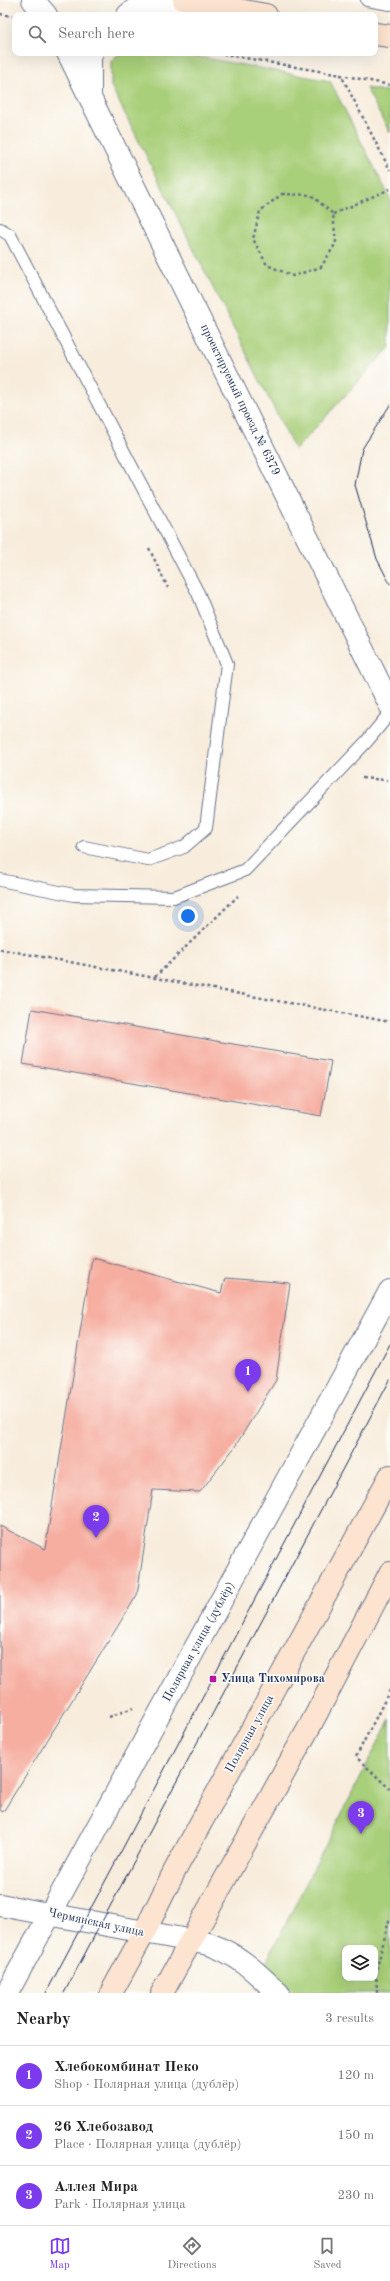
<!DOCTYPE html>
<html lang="en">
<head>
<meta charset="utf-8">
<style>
  body { margin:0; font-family:"Old Standard TT",serif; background:#f6f6f6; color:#222 }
  .controls { position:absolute; right:12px; bottom:12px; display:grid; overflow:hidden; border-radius:8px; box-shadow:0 4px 16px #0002 }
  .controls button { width:36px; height:36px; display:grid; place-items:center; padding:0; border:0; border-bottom:1px solid #e0e0e0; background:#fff; color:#222; font:20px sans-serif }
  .you { position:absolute; left:188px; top:916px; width:14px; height:14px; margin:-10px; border:3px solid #fff; border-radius:50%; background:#1a73e8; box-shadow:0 0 0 6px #1a73e833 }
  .badge { display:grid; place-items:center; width:26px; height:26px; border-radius:50%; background:#7c3aed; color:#fff; font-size:13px; font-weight:700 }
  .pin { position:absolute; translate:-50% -33px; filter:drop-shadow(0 1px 2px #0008) }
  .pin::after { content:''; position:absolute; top:21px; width:14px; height:12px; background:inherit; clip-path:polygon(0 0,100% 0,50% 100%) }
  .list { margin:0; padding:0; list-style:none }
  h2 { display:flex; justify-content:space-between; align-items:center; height:52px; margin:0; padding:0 16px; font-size:17px }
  h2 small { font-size:13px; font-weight:400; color:#767676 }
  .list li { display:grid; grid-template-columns:26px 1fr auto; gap:12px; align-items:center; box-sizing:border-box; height:60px; padding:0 16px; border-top:1px solid #e0e0e0 }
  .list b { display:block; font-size:15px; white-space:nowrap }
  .list p { margin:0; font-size:13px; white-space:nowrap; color:#767676 }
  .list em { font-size:13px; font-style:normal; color:#767676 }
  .icon { flex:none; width:22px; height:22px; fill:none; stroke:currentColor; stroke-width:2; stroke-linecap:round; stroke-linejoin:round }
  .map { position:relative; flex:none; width:390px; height:1993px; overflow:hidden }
  .search { position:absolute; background:#fff; box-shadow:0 4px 16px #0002; left:12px; right:12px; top:12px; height:44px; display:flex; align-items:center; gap:10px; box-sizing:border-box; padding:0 14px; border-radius:8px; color:#767676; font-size:15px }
  .sheet { height:232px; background:#fff }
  nav { display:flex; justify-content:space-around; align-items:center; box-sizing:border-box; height:56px; border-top:1px solid #e0e0e0; background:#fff; font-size:11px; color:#767676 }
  nav a { display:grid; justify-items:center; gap:2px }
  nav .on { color:#7c3aed }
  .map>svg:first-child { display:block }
  .green { fill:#a8cf79; stroke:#627f6c; fill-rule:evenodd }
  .building { fill:#f6aea1 }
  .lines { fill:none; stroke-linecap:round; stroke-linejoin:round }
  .lane-casing { stroke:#68728a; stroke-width:14 }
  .street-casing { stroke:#68728a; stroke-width:24 }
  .secondary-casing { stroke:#68728a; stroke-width:24 }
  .path { stroke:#68728a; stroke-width:2.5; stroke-dasharray:3 3; stroke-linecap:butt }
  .lane { stroke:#fff; stroke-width:12 }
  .street { stroke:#fff; stroke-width:22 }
  .secondary { stroke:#fde4d0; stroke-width:22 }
  .tram { stroke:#1b2f5e; stroke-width:1 }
  .poi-dot { fill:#b5179e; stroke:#fdfcf7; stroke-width:1.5 }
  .labels { text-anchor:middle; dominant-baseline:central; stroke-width:3; stroke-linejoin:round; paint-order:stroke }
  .street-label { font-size:12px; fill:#1b2f5e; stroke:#fdfcf7 }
  .poi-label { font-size:12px; font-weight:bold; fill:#1b2f5e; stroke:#fdfcf7; text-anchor:start }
</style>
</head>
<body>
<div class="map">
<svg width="390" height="1993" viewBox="0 0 390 1993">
  <rect width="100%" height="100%" fill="#fdfcf7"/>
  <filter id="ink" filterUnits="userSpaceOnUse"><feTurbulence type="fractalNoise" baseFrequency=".025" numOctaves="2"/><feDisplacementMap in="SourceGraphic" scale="8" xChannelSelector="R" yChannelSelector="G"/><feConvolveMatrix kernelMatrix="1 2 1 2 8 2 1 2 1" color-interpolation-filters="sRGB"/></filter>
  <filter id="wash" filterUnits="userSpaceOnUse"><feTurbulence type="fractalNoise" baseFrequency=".012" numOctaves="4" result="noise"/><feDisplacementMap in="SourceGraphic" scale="16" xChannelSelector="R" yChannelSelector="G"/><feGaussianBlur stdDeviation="0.9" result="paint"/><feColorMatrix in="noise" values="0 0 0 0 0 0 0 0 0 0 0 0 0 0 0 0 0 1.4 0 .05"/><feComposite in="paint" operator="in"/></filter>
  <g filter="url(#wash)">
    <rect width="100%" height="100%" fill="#f8eddd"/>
    <path class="green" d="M120 53H178L330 81 390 198V347L295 450 111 86V61Z
      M366 88 390 92V133Z
      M390 1719V1993H294L265 1964ZM345 1948H375V1978H345Z"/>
    <g id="blocks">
      <path class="building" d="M32 1009 331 1061 321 1116 23 1064Z
        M92 1258 221 1293 225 1278 290 1283 276 1380 234 1448 200 1492 153 1490 137 1595 3 1812 0 1810V1526L45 1549Z"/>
    </g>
  </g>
  <g filter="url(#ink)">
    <use href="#blocks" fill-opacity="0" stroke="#68728a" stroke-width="1"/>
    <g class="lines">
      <defs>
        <path id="lane" d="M367 0 390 4
          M0 229 10 235 198 593 227 664 206 828 184 847 148 860 84 847
          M0 880 74 895 174 897 245 870 367 741 390 713"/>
        <path id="street" d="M33 0 46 15
          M128 15 142 4 205 7
          M68 53 390 705
          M90 93V56L92 53
          M0 1905 209 1944C239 1955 255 1971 278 1993
          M7 1993 390 1291"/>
        <path id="secondary" d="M184 0 266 15
          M375 34 390 36
          M111 1993 144 1933 174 1872 390 1476
          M162 1993 311 1724 390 1573"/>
      </defs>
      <use href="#lane" class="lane-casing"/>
      <use href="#street" class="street-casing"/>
      <use href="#secondary" class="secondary-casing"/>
      <path class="path" d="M0 14 13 16
        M217 53 341 75
        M390 85 341 75 390 170
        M282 194 311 195 333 214 336 243 321 267 293 276 267 265 253 239 260 211Z
        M333 214 390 189
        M149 548 168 588
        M362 778 387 780
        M0 949 390 1022
        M155 977 238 896
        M390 1690 356 1757 390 1789
        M109 1717 133 1708
        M377 1993 376 1971 390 1917"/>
      <use href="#lane" class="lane"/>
      <use href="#street" class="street"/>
      <use href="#secondary" class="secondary"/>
      <path class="tram" d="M390 405 362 449 355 485 377 559 390 584
        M46 1993 390 1344
        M64 1993 390 1380"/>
    </g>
  </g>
  <rect class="poi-dot" x="209" y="1675" width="8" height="8" rx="2"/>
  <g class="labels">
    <g class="street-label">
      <text transform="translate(240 400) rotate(64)">проектируемый проезд № 6379</text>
      <text transform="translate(199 1642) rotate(-61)">Полярная улица (дублёр)</text>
      <text transform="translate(250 1734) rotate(-61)">Полярная улица</text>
      <text transform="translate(96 1923) rotate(12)">Чермянская улица</text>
    </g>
    <g class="poi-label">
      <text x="221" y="1679">Улица Тихомирова</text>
    </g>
  </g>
</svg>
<div class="controls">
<button><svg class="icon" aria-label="layers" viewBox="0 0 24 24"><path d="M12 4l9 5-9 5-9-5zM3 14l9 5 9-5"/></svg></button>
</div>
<div class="you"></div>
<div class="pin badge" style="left:248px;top:1392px">1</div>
<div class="pin badge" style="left:96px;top:1538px">2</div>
<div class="pin badge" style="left:361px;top:1834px">3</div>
<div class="search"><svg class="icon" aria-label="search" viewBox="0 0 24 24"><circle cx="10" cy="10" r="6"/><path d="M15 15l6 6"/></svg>Search here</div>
</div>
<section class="sheet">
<h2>Nearby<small>3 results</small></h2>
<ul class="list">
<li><span class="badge">1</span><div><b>Хлебокомбинат Пеко</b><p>Shop · Полярная улица (дублёр)</p></div><em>120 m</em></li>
<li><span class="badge">2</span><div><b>26 Хлебозавод</b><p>Place · Полярная улица (дублёр)</p></div><em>150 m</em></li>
<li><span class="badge">3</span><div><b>Аллея Мира</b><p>Park · Полярная улица</p></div><em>230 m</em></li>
</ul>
</section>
<nav>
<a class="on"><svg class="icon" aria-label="map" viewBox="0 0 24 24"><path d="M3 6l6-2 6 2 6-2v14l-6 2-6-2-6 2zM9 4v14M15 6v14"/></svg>Map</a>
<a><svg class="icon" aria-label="directions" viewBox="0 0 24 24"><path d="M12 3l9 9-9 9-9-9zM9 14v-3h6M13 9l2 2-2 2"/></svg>Directions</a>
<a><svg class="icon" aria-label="saved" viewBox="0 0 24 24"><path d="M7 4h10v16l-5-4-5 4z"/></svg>Saved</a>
</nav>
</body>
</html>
